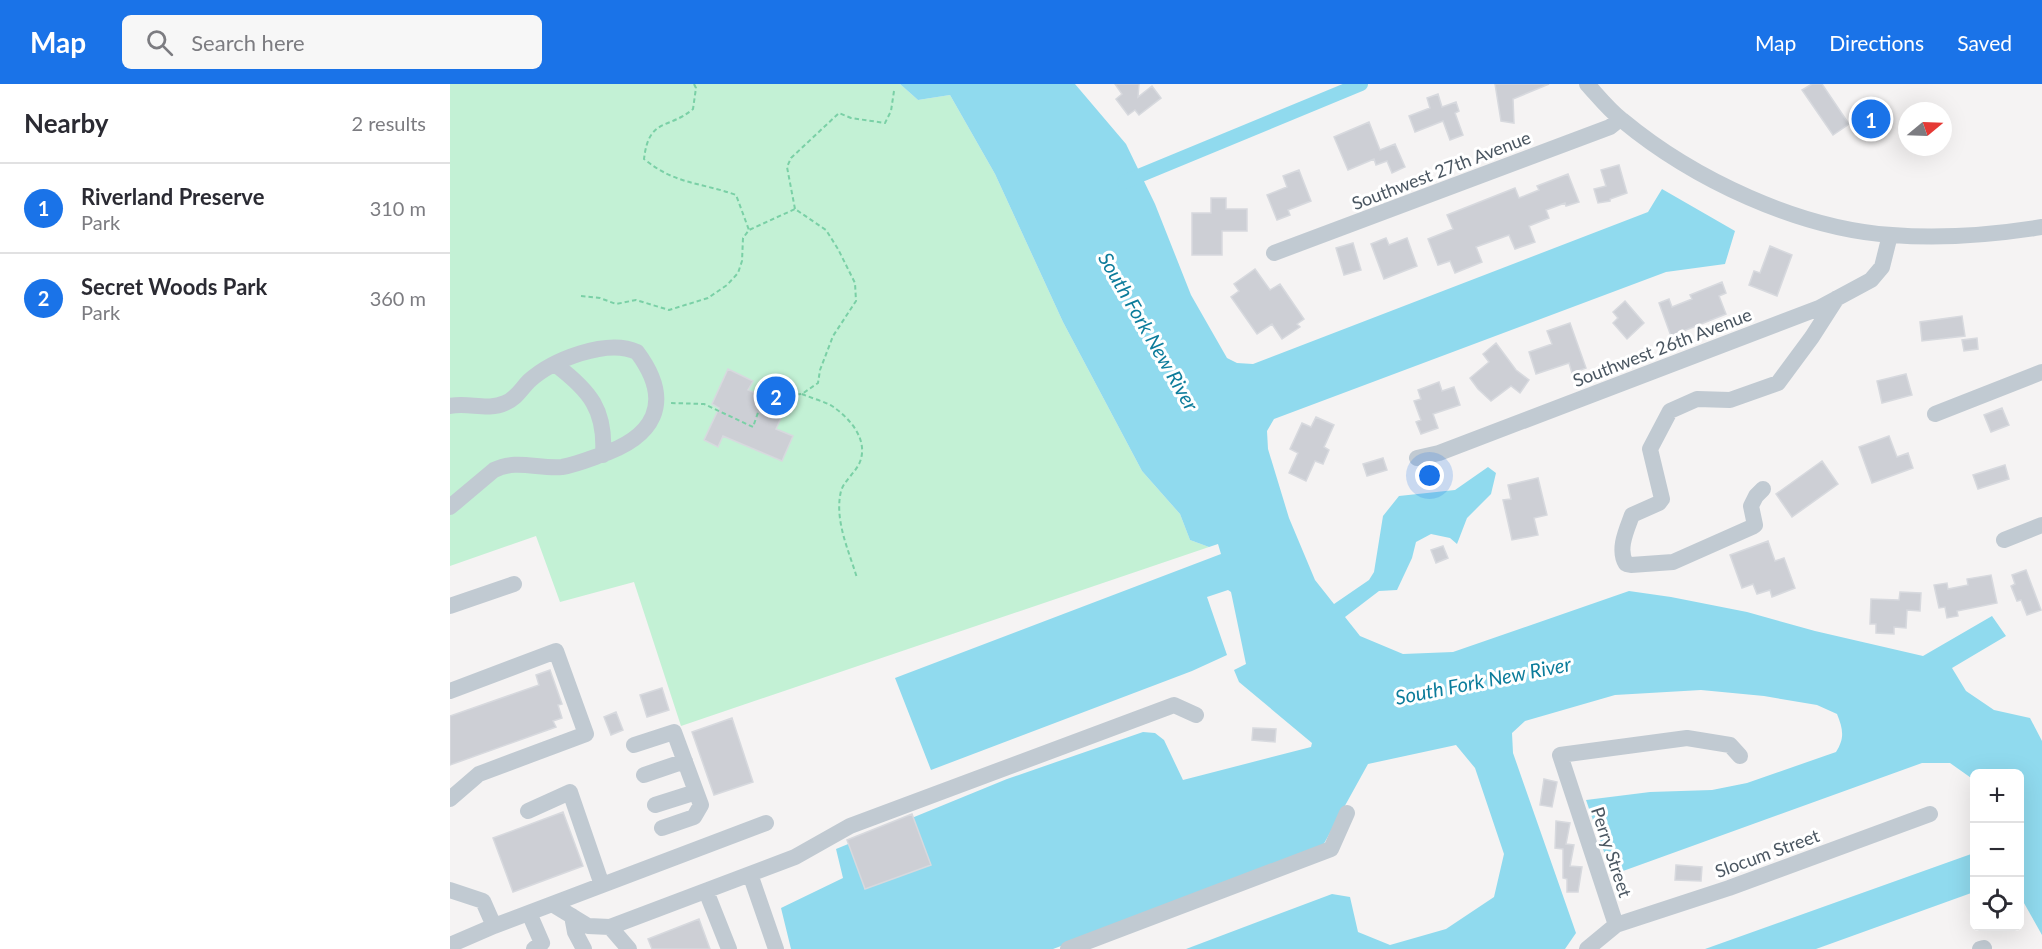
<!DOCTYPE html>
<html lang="en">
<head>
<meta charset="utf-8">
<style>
  body { margin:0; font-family:Lato,sans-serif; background:#f7f7f7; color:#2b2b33 }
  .controls { position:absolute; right:18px; bottom:18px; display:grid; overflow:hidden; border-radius:9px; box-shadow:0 6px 24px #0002 }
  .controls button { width:54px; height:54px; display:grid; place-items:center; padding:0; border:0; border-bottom:2px solid #e1e1e2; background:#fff; color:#2b2b33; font:30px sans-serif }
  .compass { position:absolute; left:1448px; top:18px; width:54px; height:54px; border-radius:50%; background:#fff; box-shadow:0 6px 24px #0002; rotate:71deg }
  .you { position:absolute; left:980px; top:392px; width:21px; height:21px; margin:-15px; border:4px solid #fff; border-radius:50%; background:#1a73e8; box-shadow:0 0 0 9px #1a73e833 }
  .badge { display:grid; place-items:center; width:39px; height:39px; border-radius:50%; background:#1a73e8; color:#fff; font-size:20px; font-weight:700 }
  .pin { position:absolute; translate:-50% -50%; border:3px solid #fff; box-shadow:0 2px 6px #0006 }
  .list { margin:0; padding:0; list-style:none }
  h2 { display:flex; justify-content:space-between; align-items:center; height:78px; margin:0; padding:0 24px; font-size:26px }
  h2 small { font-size:20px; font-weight:400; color:#7c7c81 }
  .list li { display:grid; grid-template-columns:39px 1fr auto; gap:18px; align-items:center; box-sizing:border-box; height:90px; padding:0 24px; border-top:2px solid #e1e1e2 }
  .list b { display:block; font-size:22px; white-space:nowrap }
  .list p { margin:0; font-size:20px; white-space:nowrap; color:#7c7c81 }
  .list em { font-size:20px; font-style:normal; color:#7c7c81 }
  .icon { flex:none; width:33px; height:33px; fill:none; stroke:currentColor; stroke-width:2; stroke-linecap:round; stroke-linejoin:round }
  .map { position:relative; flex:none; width:1592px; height:865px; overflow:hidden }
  header { display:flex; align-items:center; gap:36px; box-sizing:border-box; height:84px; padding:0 30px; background:#1a73e8; color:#fff }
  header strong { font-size:28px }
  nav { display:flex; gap:33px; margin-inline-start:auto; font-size:21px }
  .search { width:420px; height:54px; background:#f7f7f7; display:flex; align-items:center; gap:15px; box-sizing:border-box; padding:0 21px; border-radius:9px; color:#7c7c81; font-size:22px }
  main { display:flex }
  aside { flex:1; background:#fff }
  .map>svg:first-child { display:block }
  .green { fill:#c3f1d5 }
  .water { fill:#90daee }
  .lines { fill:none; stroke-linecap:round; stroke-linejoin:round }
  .canal { stroke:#90daee; stroke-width:14 }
  .building { fill:#cdcfd5; stroke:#d7d9de; stroke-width:1.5 }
  .path { stroke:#7ad0a6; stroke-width:2; stroke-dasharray:4.5 3; stroke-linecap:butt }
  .minor { stroke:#c1cad2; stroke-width:16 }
  .labels { text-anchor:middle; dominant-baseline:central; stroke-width:6; stroke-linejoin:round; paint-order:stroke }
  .street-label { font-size:18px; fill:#4a5661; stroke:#fff }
  .water-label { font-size:20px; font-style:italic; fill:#0c7c9b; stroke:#fff }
</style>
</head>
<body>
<header>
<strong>Map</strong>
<div class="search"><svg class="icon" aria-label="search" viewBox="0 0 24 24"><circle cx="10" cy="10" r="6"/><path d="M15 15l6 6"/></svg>Search here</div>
<nav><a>Map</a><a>Directions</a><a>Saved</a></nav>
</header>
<main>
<aside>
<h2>Nearby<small>2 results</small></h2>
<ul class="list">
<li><span class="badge">1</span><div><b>Riverland Preserve</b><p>Park</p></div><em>310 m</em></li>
<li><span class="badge">2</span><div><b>Secret Woods Park</b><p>Park</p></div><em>360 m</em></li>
</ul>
</aside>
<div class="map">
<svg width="1592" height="865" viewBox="0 0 1592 865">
  <rect width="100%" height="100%" fill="#f5f3f3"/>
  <path class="green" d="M0 0H450L468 16 500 11 545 90 613 238 692 387 730 430 740 456 759 463 231 642 184 498 110 518 86 452 0 482Z"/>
  <path class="water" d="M450 0H625L676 60 705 120 741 211 777 274 787 279 803 280 1198 128 1212 105 1285 147 1275 180 1216 188 824 335 817 347 818 365 839 434 865 496 884 520 919 496 924 488 933 432 949 412 1005 406 1038 383 1046 389 1041 410 1017 434 1007 460 1000 454 981 450 966 458 962 474 947 506 929 507 895 533 910 552 953 570 1003 568 1179 507 1221 513 1297 528 1365 547 1473 572 1542 532 1556 552 1502 584 1516 607 1544 626 1580 634 1592 657V851L1570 812V690H1524V696L1500 679H1472L1162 791 1136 716 1200 708 1262 706 1297 699 1386 668C1395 654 1393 645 1387 630L1367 621 1314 612 1251 606 1165 611 1075 637 1062 649 1063 669 1126 849 1115 865H736L882 810 900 813 908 848 940 861 996 845 1044 813 1054 770 1025 684 1006 661 918 680 871 765 603 865H341L331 824 393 794 386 765 557 695 693 648 705 649 714 656 733 696 861 663 862 659 789 598 784 586 796 580 781 508 778 506 757 513 777 571 742 587 481 686 445 594 771 470 768 460 759 463 740 456 730 430 692 387 613 238 545 90 500 11 468 16Z
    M1524 769V808L1366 865H1255Z"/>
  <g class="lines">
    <path class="canal" d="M674 98 911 0"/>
  </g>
  <path class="building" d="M665 0H689L688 13 702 2 711 14 689 31 685 26 678 31 666 15 672 10Z
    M1045 0H1099L1063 15 1064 39 1051 37Z
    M1362 0H1372L1399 40 1383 51 1352 6Z
    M988 10 992 23 1006 18 1009 27 1005 29 1013 51 1000 56 993 37 965 48 959 32 980 24 977 14Z
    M919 38 930 66 945 60 955 83 942 89 937 77 926 81 924 75 898 86 884 53Z
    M1169 81 1177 109 1160 115V117L1148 119 1144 105 1156 102 1151 86Z
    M849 86 861 117 838 126 840 131 827 136 817 111 837 103 833 92Z
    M1118 90 1129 118 1116 122 1115 119 1096 126 1099 134 1079 142 1085 158 1065 165 1059 151 1026 163 1032 178 1005 189 1000 177 988 181 978 155 1003 145 997 131 1065 104 1069 114 1089 106 1087 102Z
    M761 114H776V125H797V147H772V171H742V129H761Z
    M936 154 939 161 957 154 967 182 934 195 921 160Z
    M903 159 911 186 894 191 886 164Z
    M1320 162 1342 171 1327 212 1299 201 1304 187 1310 189Z
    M805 185 820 206 830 200 854 235 847 240 850 243 832 255 822 240 807 250 781 213 789 207 784 200Z
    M1272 198 1276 209 1269 212 1276 230 1221 252 1209 219 1219 215 1222 223 1242 215 1240 211Z
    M1175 217 1194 239 1177 255 1163 239 1168 234 1163 228Z
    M1512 232 1515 252 1472 257 1470 238Z
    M1120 239 1136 284 1122 289 1119 279 1086 290 1079 268 1102 260 1097 247Z
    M1527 254 1528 265 1514 267 1512 256Z
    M1046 259 1066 286 1079 296 1070 309 1061 302 1041 317 1028 305 1020 294 1039 278 1033 270Z
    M278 285 303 297 298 306 336 323 326 345 343 352 332 377 273 352 268 363 254 356 269 324 262 320Z
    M1456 290 1462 311 1432 319 1427 297Z
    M989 298 992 307 1004 303 1010 321 983 330 988 344 971 350 966 338 971 336 964 317 971 315 968 306Z
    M1552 324 1559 341 1541 348 1534 331Z
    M866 333 884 341 874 363 879 366 873 380 865 377 856 397 839 389 848 369 840 365 852 339 861 343Z
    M1439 352 1447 373 1458 369 1463 384 1422 399 1409 363Z
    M933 374 937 386 917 392 913 380Z
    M1372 377 1388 400 1342 433 1326 410Z
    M1555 381 1559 395 1528 405 1523 391Z
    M1088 394 1097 431 1084 434 1088 451 1062 456 1053 416 1061 415 1058 401Z
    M1318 457 1325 477 1334 474 1345 504 1322 513 1320 506 1307 510 1303 500 1292 504 1280 471Z
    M993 462 998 474 986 479 981 466Z
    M1576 486 1591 526 1577 531 1571 516 1567 517 1561 502 1565 500 1562 491Z
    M1541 491 1547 519 1507 527 1508 532 1497 534 1495 523 1489 524 1484 501 1497 499 1498 505 1518 501 1517 495Z
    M1450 508 1471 509 1470 527 1457 526 1456 544 1444 543V550L1426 549V540H1420L1421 515 1449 516Z
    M100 586 112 620 108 621 112 634 103 637 106 643 0 681V632L89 601 86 591Z
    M212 604 219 626 197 633 190 611Z
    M166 628 173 646 161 651 154 633Z
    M282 634 303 698 264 711 242 648Z
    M803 644 826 645 825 658 802 656Z
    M1094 695 1107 698 1102 723 1090 721Z
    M113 728 133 782 63 808 43 754Z
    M462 730 481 781 415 805 397 756Z
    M1106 737 1120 739 1116 760 1124 761 1120 782 1132 783 1128 808H1117V795L1113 794V765L1105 764Z
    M1226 781 1252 783 1251 797 1225 796Z
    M249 835 260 865H202L198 855Z"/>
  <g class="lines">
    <path class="path" d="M244 0 246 4 243 25C218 46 199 33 194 75 226 101 250 98 286 111L299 146
      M345 125 337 83 341 74 389 29 401 34 435 39 441 27 444 7
      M131 212 150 214 166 220 186 216 219 226 258 214 277 201 288 189 292 177 293 154 299 146 345 125 376 146 388 165 405 199 406 217 383 252 370 286 368 299 352 310 333 312 312 317 303 343 254 320 221 319
      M352 310C361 314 373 317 382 322 400 334 420 357 409 380 404 390 394 397 391 407 384 436 399 467 407 494"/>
    <path class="minor" d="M1137 0C1148 12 1159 26 1172 36 1243 95 1349 145 1442 151 1492 155 1542 151 1592 143
      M824 169 1160 43 1170 35
      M106 281C140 307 156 326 153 371
      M0 322C18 318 38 327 55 319 66 315 71 305 79 297 102 276 157 254 187 268 225 319 204 354 148 372 137 376 124 381 112 383 88 385 66 375 44 386L0 423
      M1485 330 1592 288
      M967 374 989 369 1369 224 1421 196 1432 183 1440 151
      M1313 405 1306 412 1301 422 1305 441 1302 443 1223 478 1181 481 1176 480C1167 465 1177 445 1182 431L1209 419 1212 415 1200 365 1220 327 1247 315 1280 316 1328 299 1362 253 1387 214
      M1554 456 1592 441
      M0 522 64 500
      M0 607 106 567 136 650 29 690 0 715
      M184 661 224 648 251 721 244 733 212 744
      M194 691 235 677
      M205 721 246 708
      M78 727 120 708 152 801
      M300 790 326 865
      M0 806 33 817 44 842
      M256 807 279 865
      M102 820 138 842 160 843 345 773 400 742 724 621 746 631
      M79 829 92 859 84 865
      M122 832 125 848 134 865
      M1166 841 1279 804 1480 730
      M160 843 179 865
      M0 861 44 842 316 739
      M618 865 881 765 897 729
      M1137 865 1166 841 1110 671 1237 654 1280 661 1290 672
      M1530 865 1534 864"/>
  </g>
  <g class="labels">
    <g class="street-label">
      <text transform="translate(991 86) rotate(-21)">Southwest 27th Avenue</text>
      <text transform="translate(1212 263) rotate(-21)">Southwest 26th Avenue</text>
      <text transform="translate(1162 768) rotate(72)">Perry Street</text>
      <text transform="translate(1317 769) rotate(-20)">Slocum Street</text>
    </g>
    <g class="water-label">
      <text transform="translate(699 247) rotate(60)">South Fork New River</text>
      <text transform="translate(1033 596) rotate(-11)">South Fork New River</text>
    </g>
  </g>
</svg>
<div class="controls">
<button>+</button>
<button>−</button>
<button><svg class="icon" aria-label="locate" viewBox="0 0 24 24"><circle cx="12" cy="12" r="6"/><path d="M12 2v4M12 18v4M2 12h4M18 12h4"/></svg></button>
</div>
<svg class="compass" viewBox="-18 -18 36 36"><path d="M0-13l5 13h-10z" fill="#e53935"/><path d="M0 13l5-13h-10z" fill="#7c7c81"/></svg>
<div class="you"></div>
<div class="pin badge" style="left:1421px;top:35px">1</div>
<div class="pin badge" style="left:326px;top:312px">2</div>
</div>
</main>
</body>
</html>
